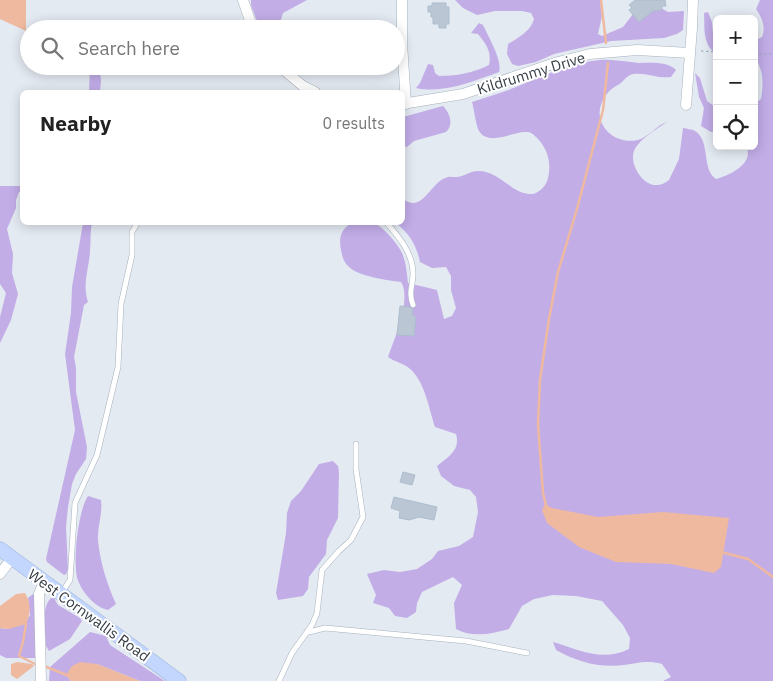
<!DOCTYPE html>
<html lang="en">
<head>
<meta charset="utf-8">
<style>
  body { margin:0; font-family:"IBM Plex Sans",sans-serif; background:#f6f6f6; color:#222 }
  .controls { position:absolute; right:15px; top:15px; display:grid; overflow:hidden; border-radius:8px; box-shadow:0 2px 12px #0003 }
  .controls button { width:45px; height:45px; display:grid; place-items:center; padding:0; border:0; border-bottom:1px solid #e0e0e0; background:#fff; color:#222; font:25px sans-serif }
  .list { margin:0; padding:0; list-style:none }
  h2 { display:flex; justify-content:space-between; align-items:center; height:65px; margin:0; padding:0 20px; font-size:21px }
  h2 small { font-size:16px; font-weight:400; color:#767676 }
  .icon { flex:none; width:28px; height:28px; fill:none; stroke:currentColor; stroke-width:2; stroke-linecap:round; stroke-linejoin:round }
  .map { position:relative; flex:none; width:773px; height:681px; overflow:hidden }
  .search { position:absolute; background:#fff; box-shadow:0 2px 12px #0003; left:20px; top:20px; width:385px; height:55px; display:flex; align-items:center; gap:12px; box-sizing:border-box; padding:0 18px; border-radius:28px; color:#767676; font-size:19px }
  .panel { position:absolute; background:#fff; box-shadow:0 2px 12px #0003; left:20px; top:90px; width:385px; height:135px; border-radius:8px }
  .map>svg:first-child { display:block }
  .green { fill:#c2ade7 }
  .water { fill:#efb9a0 }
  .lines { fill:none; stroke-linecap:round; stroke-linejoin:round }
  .stream { stroke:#efb9a0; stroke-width:2.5 }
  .building { fill:#bac6d3; stroke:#adbdce }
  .lane-casing { stroke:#a7b1bd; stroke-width:6 }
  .street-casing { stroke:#a7b1bd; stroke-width:11 }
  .secondary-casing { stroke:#94a9d2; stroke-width:15 }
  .path { stroke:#98a9bf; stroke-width:1; stroke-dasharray:2.5 2.5; stroke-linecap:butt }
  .lane { stroke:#fff; stroke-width:5 }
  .street { stroke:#fff; stroke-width:10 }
  .secondary { stroke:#c2d6fe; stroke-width:14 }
  .labels { text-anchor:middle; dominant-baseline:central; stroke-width:4; stroke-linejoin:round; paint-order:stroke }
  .street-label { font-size:15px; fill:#343c44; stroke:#fff }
</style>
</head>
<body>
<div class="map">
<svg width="773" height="681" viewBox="0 0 773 681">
  <rect width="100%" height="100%" fill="#e4eaf2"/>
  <path class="green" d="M251 0H307L283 13 278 29H260L251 5Z
    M455 0H600L602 16 598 34 602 36 623 27 633 14 661 8 668 12 684 11 683 30 677 34 664 38 611 41 554 54 536 62 518 66 512 64 507 54 508 44C518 38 531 31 534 19L531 13 522 11H495L477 15 463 8Z
    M760 0H773V681H663L671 677 662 664C647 660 639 663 624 665 598 668 578 662 556 650L553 642C580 650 602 662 629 649L630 638 623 625 602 601 576 596 553 595 534 599 522 606 509 629C491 634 473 638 456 629L454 603 462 585 453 577 422 592 417 603 416 612 407 618 395 616 389 608 373 603 376 595 367 574 384 570 400 572 417 569 432 559 438 551 459 546 473 537 478 512 476 497 470 490 454 486 441 476 437 466C448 457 461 450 456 434L435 427C429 409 425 381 409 368 403 363 395 362 388 357 394 340 412 298 401 282 387 280 360 277 349 267 344 263 342 256 341 250 336 228 352 217 373 223 382 225 398 244 402 253 406 262 407 273 408 283L437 290 444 319 452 316 456 308 451 290V276L446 267 432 268 420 262C417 246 409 233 396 223L402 222 403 199C406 201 410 203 413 203 424 204 434 182 445 178 449 176 453 177 457 177 465 176 470 171 478 171 501 171 511 195 533 194 539 193 547 185 548 178 552 163 547 147 536 137 533 134 531 132 526 132 514 131 489 147 479 131 476 126 474 109 472 102 486 97 502 93 516 87 543 76 570 63 600 60 614 59 626 62 639 63 651 63 667 61 676 70L671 77C658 79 646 72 633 74 628 75 624 80 621 83 616 86 609 90 606 95 588 119 611 146 638 140 647 138 657 125 667 122 657 129 639 139 634 151 629 164 643 187 658 185 662 185 666 182 669 180L679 159 683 128C686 129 692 129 695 131 711 141 701 169 716 179 730 175 755 163 746 146H754V104L761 99C763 85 764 74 757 61L754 60V41L762 37C766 26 762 18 756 9Z
    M708 12 712 22 713 34 717 37V55C702 43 705 31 704 13Z
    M479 23 483 25C488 36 503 61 499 72 474 81 444 94 416 88L420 83 428 64 433 65 435 73 439 76C455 76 474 73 489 65 492 52 486 44 478 34L471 33Z
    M90 66H99L101 80 100 92H89Z
    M695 73 700 78 707 101 717 108V131L711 132 701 126 704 108 699 97Z
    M443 106C450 113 454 125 446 132L414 141 407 147 403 146V117Z
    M0 186H22V192H19L16 200V208L7 229 13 254 12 273 18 294 11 320 0 343V317L6 293 0 284Z
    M83 223H92C90 232 91 241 90 251 89 269 82 284 88 302L84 305 74 357 76 368V392L87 447 86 459 76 474 72 484 68 507 66 527 68 569 66 574 64 575 47 562 46 559 75 430 65 354 71 313 72 287Z
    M333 461 338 466 339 472 338 518 327 540 326 554 309 577 308 589 303 596 278 600 276 593 286 533 287 513 291 501 301 491 319 464Z
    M88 496 101 500C103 514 97 527 98 540 100 562 107 584 116 604L108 610C94 607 80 590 77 577 73 559 78 511 88 496Z
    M33 594 36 597 37 658H6L0 655V628L9 629 30 616 28 598Z
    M51 598H54L58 605 80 618 82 621 70 639 49 651 46 646C46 633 40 608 51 598Z
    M90 632 106 636 110 645 165 681H140L97 664 66 675 71 681H49L50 667Z"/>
  <path class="water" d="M0 0H26V31L0 19Z
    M545 504 552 508 598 517 663 512 729 518 721 567 714 573 671 564 616 562 579 547 547 523 542 510Z
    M25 593C31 602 31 614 26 624L9 629 0 628V606L16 594Z
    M17 662 32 664 34 666 17 679 11 675V664Z
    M80 662 97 664 140 681H71L66 675 72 666Z"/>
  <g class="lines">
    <path class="stream" d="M601 0 606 43
      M546 505 543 493 538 424 540 380 549 319 558 272 577 209 603 110 608 63
      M721 552 748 559 773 577
      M26 624 23 642 19 656 37 665
      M44 666 69 676"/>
  </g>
  <path class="building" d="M635 0H665L666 6H662V10L653 11 639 22 629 10 632 8 629 5Z
    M432 3H446V7H449V24H446V28H439V24H433V17H431V12H428V6H432Z
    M400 306 409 307 413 309 412 316H416L414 336 397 335Z
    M403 472 415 475 412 485 400 482Z
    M394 497 437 507 434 520 419 517 409 520 399 518 400 511 391 508Z"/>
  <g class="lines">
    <defs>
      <path id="lane" d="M386 222C399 237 413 253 413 274 413 286 408 291 413 305
        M61 594 70 580 75 503 97 455 118 367 121 304 132 255V232L138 222
        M309 632 325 628 466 641 527 653
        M279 681 292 653 312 625 317 613 322 570 339 551 351 540 363 517 356 469V444"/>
      <path id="street" d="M243 0 253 29
        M402 0V43L406 104
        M279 66 303 86 315 92
        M402 104 463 94 558 62 590 54 637 50 690 53
        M686 105 692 28 693 0
        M0 574 12 558
        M41 681 39 594 44 581"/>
      <path id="secondary" d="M0 549 179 681"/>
    </defs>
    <use href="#lane" class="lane-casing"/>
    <use href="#street" class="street-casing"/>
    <use href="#secondary" class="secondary-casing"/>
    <path class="path" d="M701 51 717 52
      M754 54H773"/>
    <use href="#lane" class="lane"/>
    <use href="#street" class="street"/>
    <use href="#secondary" class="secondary"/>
  </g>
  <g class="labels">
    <g class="street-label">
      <text transform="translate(531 73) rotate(-17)">Kildrummy Drive</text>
      <text transform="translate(89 615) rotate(36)">West Cornwallis Road</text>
    </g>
  </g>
</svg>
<div class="controls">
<button>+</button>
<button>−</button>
<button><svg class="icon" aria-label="locate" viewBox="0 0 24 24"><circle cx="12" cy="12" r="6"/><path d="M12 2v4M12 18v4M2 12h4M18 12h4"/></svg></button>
</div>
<div class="search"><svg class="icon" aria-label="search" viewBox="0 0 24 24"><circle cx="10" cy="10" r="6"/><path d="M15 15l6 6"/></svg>Search here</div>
<section class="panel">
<h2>Nearby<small>0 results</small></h2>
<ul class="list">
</ul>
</section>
</div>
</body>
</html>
